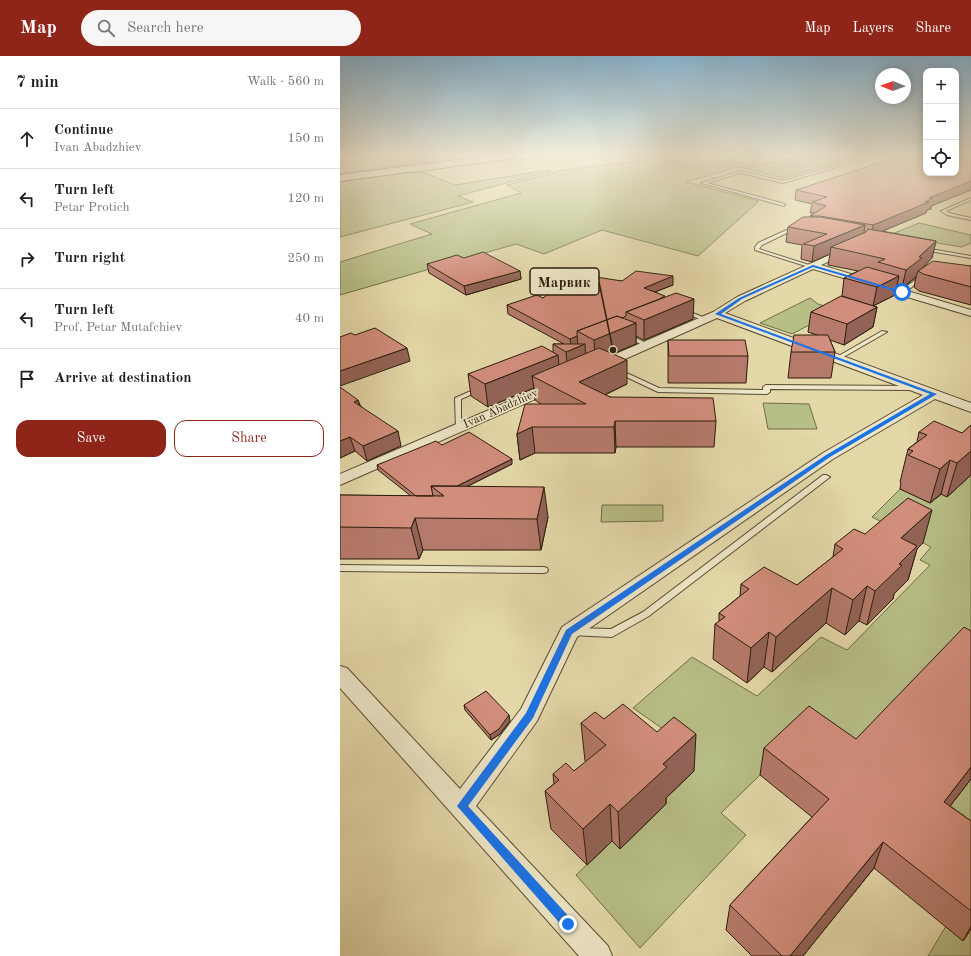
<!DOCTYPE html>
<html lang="en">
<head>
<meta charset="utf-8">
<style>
  body { margin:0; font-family:"Old Standard TT",serif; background:#f6f6f6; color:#202124 }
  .controls { position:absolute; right:12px; top:12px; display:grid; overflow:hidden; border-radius:8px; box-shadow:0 2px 10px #0003 }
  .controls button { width:36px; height:36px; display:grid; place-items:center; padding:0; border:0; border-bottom:1px solid #e0e0e0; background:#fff; color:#202124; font:20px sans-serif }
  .compass { position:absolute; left:535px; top:12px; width:36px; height:36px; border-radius:50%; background:#fff; box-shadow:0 2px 10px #0003; rotate:271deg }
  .stop { position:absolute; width:12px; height:12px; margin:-9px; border:3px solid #1a73e8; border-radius:50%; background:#fff }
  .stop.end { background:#1a73e8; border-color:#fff; box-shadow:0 1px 4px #0008 }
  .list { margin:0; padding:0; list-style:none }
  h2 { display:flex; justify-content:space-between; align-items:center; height:52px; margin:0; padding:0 16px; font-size:17px }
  h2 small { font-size:13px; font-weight:400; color:#757577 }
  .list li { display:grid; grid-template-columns:26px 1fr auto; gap:12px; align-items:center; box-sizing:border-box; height:60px; padding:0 16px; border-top:1px solid #e0e0e0 }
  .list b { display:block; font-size:15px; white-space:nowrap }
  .list p { margin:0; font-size:13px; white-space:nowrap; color:#757577 }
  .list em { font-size:13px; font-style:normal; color:#757577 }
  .actions { display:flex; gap:8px; padding:12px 16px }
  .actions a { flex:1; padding:9px 0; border:1px solid #8f2418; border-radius:12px; text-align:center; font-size:14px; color:#8f2418 }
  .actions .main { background:#8f2418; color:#fff }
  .icon { flex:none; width:22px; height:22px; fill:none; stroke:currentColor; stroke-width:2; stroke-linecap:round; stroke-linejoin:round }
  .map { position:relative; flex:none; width:631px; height:900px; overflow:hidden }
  header { display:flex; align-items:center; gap:24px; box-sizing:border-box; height:56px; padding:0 20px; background:#8f2418; color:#fff }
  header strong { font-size:19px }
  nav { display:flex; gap:22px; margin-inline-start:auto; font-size:14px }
  .search { width:280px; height:36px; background:#f6f6f6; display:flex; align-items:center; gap:10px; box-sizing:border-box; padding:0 14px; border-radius:22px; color:#757577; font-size:15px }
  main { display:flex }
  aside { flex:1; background:#fff }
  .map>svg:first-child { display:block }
  .green { fill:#b7be86; stroke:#706e49 }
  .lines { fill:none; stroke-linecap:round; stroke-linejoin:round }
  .lane-casing { stroke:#584c33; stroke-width:2 }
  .street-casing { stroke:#584c33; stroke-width:2 }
  .secondary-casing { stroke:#2a1d0c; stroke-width:2 }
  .lane { fill:#ede6c7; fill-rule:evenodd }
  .street { fill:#ede6c7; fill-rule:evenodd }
  .secondary { fill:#ede6c7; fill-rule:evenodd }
  .wall { fill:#b57a6b; stroke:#2a1d0c }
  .shaded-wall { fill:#936357; stroke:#2a1d0c }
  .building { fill:#d28e7c; stroke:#2a1d0c }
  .route { fill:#1a73e8 }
  .labels { text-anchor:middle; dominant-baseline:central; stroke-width:3.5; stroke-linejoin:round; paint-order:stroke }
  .far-street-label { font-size:12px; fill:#2a1d0c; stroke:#ede6c7 }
  .leader { fill:none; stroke:#2a1d0c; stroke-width:1.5 }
  .callout-dot { fill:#2a1d0c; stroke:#ede6c7; stroke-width:1.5 }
  .callout { fill:#ede6c7; stroke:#2a1d0c; stroke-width:1.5 }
  .callout-label { font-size:15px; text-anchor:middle; font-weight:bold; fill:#2a1d0c }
</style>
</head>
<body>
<header>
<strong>Map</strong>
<div class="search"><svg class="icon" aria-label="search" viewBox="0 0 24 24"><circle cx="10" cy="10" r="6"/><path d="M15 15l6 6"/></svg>Search here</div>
<nav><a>Map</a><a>Layers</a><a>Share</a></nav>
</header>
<main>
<aside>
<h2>7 min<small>Walk · 560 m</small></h2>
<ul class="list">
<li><svg class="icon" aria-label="ahead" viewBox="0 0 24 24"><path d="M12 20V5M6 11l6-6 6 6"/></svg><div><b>Continue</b><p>Ivan Abadzhiev</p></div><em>150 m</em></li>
<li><svg class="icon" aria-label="left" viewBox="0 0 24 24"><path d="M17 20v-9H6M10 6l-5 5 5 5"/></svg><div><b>Turn left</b><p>Petar Protich</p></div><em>120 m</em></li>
<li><svg class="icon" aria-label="right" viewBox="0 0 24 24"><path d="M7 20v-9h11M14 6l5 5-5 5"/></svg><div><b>Turn right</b></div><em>250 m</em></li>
<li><svg class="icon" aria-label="left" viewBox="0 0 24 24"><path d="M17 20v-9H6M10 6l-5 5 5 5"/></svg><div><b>Turn left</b><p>Prof. Petar Mutafchiev</p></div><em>40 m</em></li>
<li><svg class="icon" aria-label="arrive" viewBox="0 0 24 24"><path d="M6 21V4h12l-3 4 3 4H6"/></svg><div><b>Arrive at destination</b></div></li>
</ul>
<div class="actions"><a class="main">Save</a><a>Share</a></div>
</aside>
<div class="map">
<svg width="631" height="900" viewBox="0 0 631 900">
  <rect width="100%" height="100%" fill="#e4d8a9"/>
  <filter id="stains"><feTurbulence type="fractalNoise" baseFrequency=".005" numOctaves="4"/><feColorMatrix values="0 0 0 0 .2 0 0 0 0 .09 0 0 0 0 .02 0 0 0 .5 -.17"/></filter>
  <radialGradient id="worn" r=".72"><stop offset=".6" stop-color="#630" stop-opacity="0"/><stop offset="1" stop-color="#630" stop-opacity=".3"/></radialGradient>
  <path class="green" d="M36 100H123L0 118V105Z
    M341 100H386L412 110 464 100H517L444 122 399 111 346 126 419 145 358 200 262 174 204 198 176 188 0 239V206L92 178 70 168 181 137 167 129 223 114Z
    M208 114 211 115 118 140 133 146 0 181V126L60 117 82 116 115 129Z
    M579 167 631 179V187L622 191 578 184 552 178Z
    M470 242 478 248 498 254 452 278 420 267Z
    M423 347 469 348 477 373H428Z
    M631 416V607L509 710 420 719 381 757 406 779 300 892 236 819 272 785 280 792 326 748 323 673 293 652 352 601 417 640 481 581 507 594 590 509 580 504 591 491 532 461 560 433 590 447Z
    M262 449H323V465L261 466Z
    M631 723V801L593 772Z
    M606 870 623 885 631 873V900H588Z"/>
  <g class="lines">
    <defs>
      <path id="lane" d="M182 100H190L72 116 70 115Z
        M206 100H214L183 105 181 104Z
        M529 100H534L443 127 401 117 367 127 445 148 444 150 361 127 401 115 443 125Z
        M631 142V144L606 155 609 157 631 162V164L607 159 601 155Z
        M457 171 458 173 453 174 422 189 419 193 472 210V212L415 194V191L418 187 451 172Z
        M585 192 631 200V202L583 194V192Z
        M581 220 585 221 564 237H560V235Z
        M341 254H345L368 263 363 264 341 256Z
        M542 275 547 276 500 303H496L495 302Z
        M284 278H288L310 289 305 290 284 280Z
        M278 313 319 332 423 334V331L426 329 572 330 575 332 572 334 430 333V336L427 338 318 336 276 316 275 315Z
        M140 331 142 332V334L121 343V372L120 373H116L115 342Z
        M483 419H486L490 421 309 560 272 581 230 579 228 576 230 573 233 572 271 573 303 556Z
        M0 509 204 511 207 512 208 514 207 516 204 517 0 515Z"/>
      <path id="street" d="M509 190 513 193 512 195 481 209 631 254V260L473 213 405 245 385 257 631 347V356L595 343 493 403 237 581 197 665 136 750 268 890 272 900H239L0 632V610L7 612 120 733 181 653 222 571 483 397 583 339 377 262 265 312 261 313 255 309 257 306 373 256 397 241Z
        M214 326 220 330 218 333 0 429V418Z"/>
      <path id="secondary" d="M0 100H27L23 103 0 106Z
        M148 100H171L167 103 0 125V119Z"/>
    </defs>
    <use href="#lane" class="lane-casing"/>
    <use href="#street" class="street-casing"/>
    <use href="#secondary" class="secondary-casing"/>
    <use href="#lane" class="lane"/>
    <use href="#street" class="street"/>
    <use href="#secondary" class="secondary"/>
  </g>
  <path class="wall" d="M586 100H631V134L591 150V153L587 154 586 157 542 175 596 185 592 202 583 211 631 210V249L579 235 574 231 576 221 562 232 557 230 555 239 533 250 502 240 504 222 518 215 488 209 490 198 472 206 461 203 462 189 446 186 448 171 470 161V160L474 157H470L472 148 455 144 456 134Z
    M87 208 180 215 181 223 126 239 89 217Z
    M282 225 333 229 315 236 325 241 353 263 304 284 296 280V288L272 298 287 328 265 339 270 341 376 365 374 391H276L275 397H195L180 404 177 378 201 348 195 344 194 332 148 351 131 340 128 318 213 297V288H224L168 258 167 249 203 242Z
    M537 251 533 271 504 289 490 284 495 296 491 322H448L451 296 477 279 468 276 471 256Z
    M328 284 408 300 406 327H328Z
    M18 344 20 349 61 390 27 405 15 395 0 402Z
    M631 369V419L607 441 601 438 590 447 560 433 561 427 560 426 568 393 577 386 579 376 622 377Z
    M102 389 172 408 128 430 208 461 201 494H83L79 503H0V439L71 440 38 414 37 409Z
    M583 487 577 493 568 524 554 538 553 543 527 569 519 565 505 579 486 567 432 616 424 611 407 627 373 603 375 568 379 566V557L400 540 401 528 457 529 493 501 495 488Z
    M631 575V723L610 750 631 765V873L623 885 534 812 463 900H412L386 874 390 849 472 761 420 719 424 692 516 683Z
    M124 649 170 665 160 678 151 684 125 654Z
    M264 663 354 715 326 742V748L280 793 272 785 247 809 211 773 205 735 214 728 213 718 234 715 246 706 245 705 241 667Z"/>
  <path class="shaded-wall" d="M631 125V134L591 150V153L587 154 586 157 531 180 533 169 585 146 589 142Z
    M525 169 523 184 491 191 490 198 472 206 474 190Z
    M596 185 592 202 580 215H578L576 221 562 232 566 214 579 201Z
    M180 215 181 223 126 239 124 230Z
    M333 220V229L304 240V232Z
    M559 220 555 239 533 250 537 231Z
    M354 243 353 263 304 284V264Z
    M537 251 533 271 504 289 507 268Z
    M296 267V288L255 305 254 284Z
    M237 280 238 289 231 292 230 283Z
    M245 288 246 309 228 318 226 296Z
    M67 292 70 305 0 330V315Z
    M218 299 220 321 192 320 194 332 148 351 145 328Z
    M287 304V328L245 348 239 326Z
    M18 344 22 359 14 346Z
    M275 365 276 391 275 397 274 371Z
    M192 371 195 397 180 404 177 378Z
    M58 375 61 390 27 405 23 390Z
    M10 381 15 395 0 402V385Z
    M631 395V419L607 441 617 407Z
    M172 403V408L104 442V440L101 438Z
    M610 404 601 438 590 447 600 413Z
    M204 431 208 461 201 494 197 463Z
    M592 454 583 487 577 493 568 524 554 538 553 543 527 569 535 535 561 482Z
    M75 462 83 494 79 503 71 472Z
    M527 530 519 565 505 579 513 544Z
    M492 532 486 567 432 616 436 581Z
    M429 576 424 611 407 627 411 592Z
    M169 659 170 665 160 678 151 684 150 679Z
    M356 678 354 715 326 742V748L280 793 278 756 323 708Z
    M631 711V723L593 772 604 746Z
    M270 748 272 785 247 809 243 773Z
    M543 786 534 812 463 900H450Z
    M631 870V873L623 885Z"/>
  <path class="building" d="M560 100H586V117H616V100H631V103L618 101 616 102 618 105 631 108V125L589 142H593L585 146H589L533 169 480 160H470L486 150 472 146 487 141 456 134Z
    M463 161H480L525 169 474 190 463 188 487 178 448 171Z
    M528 173 596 185 579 201 582 202 566 214 538 206 545 203 491 191 526 176Z
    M143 196 180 215 124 230 87 208 117 199 124 202Z
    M593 205 631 210V231L583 218 578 215Z
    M527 211 559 220 537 231 504 222Z
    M296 215 333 220 304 232 325 240 321 242H322L286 256V260L282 262 277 260 237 275V280L230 283 167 249 197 239 203 242 214 234 256 221 282 225Z
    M336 237 354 243 304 264 286 256Z
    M501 240 537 251 507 268 471 256Z
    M277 260 296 267 254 284 237 275Z
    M35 272 67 292 0 315V281L11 277 15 279Z
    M454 279H488L495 296H451Z
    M328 284H405L408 300H329Z
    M213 288H245L226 296Z
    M202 290 218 299 145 328 128 318Z
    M259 292 287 304 239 326 270 341 373 342 376 365H275L274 371H192L177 378 185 348H246L192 320Z
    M0 331 18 344 14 346 58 375 23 390 10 381 0 385Z
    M594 365 622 377 631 369V395L617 407 610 404 600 413 568 399 573 395 568 393 587 379 579 376Z
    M129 376 172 403 117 430H91L93 440H76L37 409 96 385 102 389Z
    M91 430 204 431 197 463 75 462 71 472 0 471V439L104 440Z
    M568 442 592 454 561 482 577 490 559 508 562 509 535 535 527 530 513 544 492 532 436 581 429 576 411 592 375 568 385 561 379 557 409 533 401 528 424 511 457 529 503 493 495 488 514 473 525 478Z
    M624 571 631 575V711L604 746 631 765V855L543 786 450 900H442L390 849 489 743 424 692 469 650 516 683Z
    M146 635 169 659 159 673 150 679 124 649Z
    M283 648 317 676 334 661 356 678 323 708 327 711 278 756 270 748 243 773 205 735 219 724 213 718 226 707 234 715 266 689 241 667 255 656 264 663Z"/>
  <linearGradient id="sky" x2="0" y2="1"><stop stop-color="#88b6d3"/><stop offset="0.44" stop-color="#f3edd8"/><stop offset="1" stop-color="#f3edd8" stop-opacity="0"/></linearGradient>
  <rect width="631" height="226" fill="url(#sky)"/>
  <path class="route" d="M473 209 565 236 561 237 473 211 402 243 381 258 597 338 490 401 232 578 193 662 128 750 232 864 234 868 232 872 228 873 224 872 117 750 186 657 226 574 486 399 590 338 375 258 399 242Z"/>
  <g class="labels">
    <g class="far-street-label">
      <text transform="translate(161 353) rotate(-24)">Ivan Abadzhiev</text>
    </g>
  </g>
  <path class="leader" d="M273 294L259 226"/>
  <circle class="callout-dot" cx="273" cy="294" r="4"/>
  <rect class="callout" x="190" y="212" width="69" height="27" rx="4"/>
  <g class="callout-label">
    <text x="224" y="231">Марвик</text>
  </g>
  <rect width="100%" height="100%" filter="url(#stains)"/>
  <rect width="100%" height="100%" fill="url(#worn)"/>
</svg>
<div class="controls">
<button>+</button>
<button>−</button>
<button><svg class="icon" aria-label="locate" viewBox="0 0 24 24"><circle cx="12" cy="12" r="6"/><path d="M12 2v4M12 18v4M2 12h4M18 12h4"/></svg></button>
</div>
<svg class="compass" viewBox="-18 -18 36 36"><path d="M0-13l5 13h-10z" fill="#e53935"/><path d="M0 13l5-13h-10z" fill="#757577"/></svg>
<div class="stop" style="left:562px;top:236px"></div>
<div class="stop end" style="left:228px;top:868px"></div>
</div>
</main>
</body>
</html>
